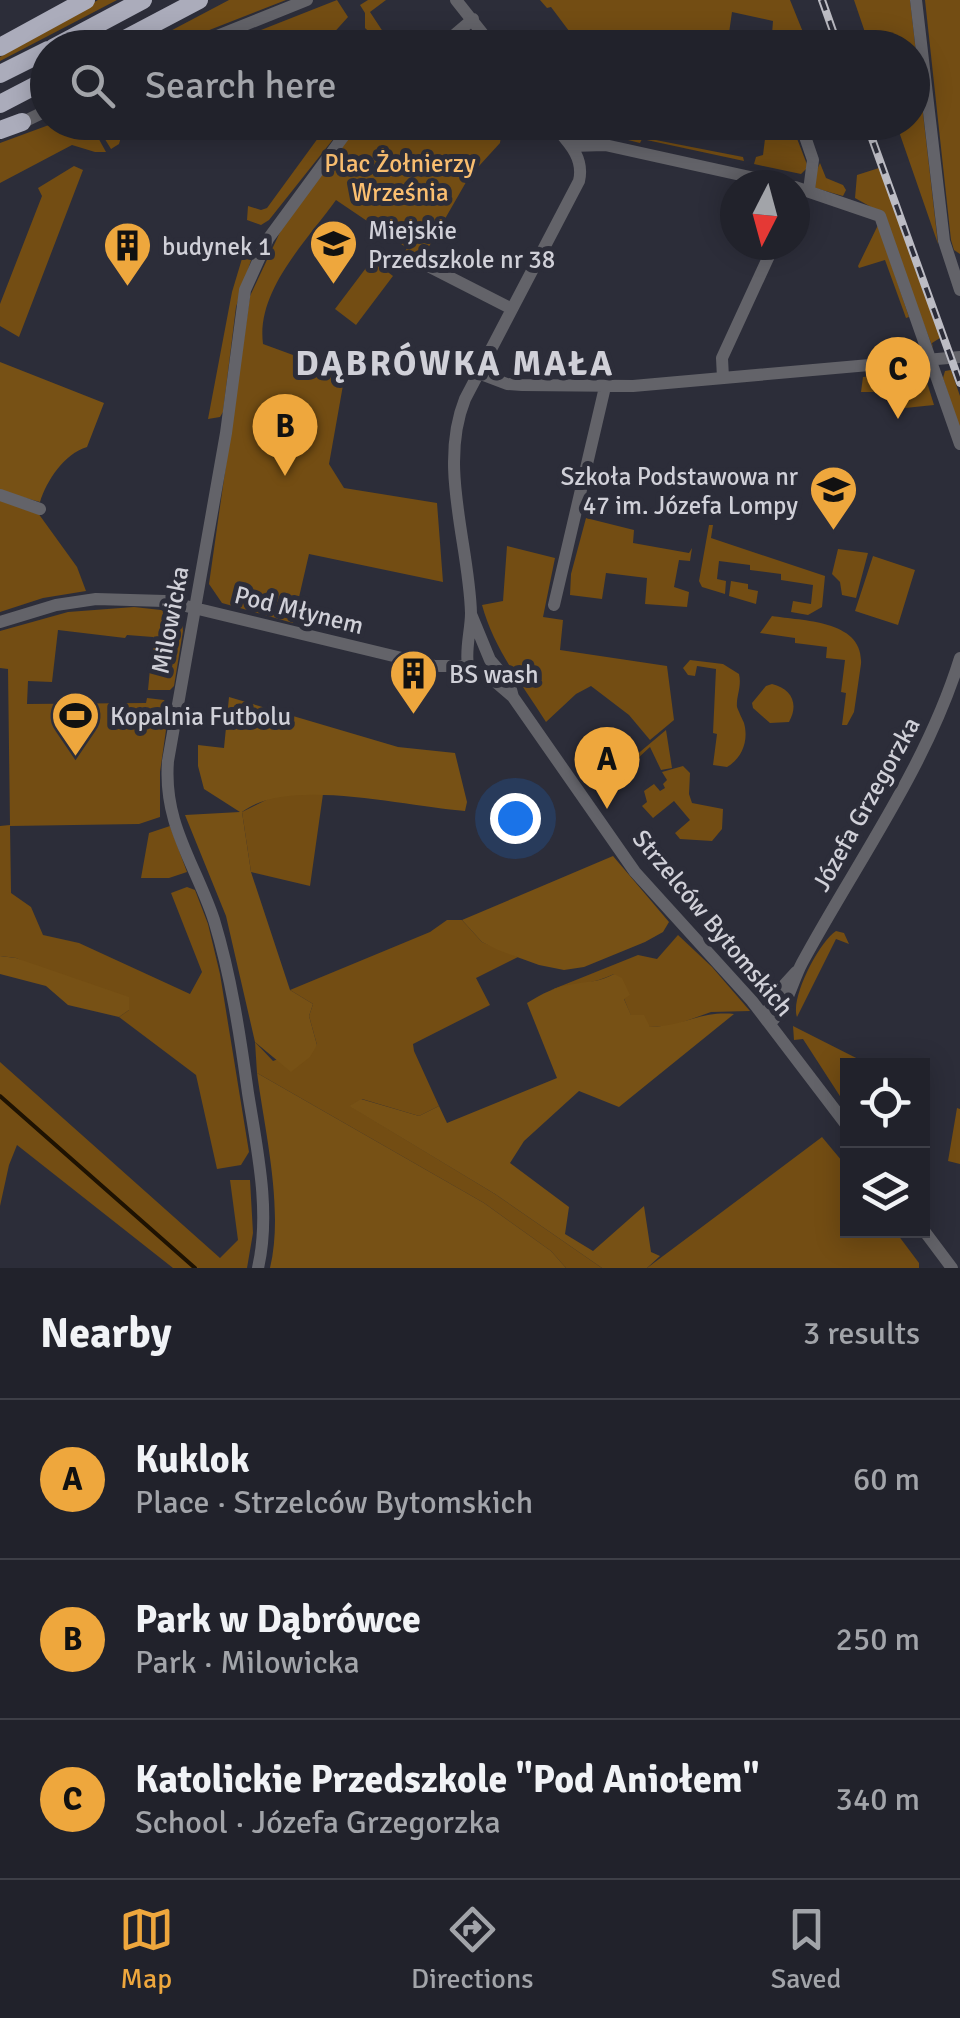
<!DOCTYPE html>
<html lang="en">
<head>
<meta charset="utf-8">
<style>
  body { margin:0; font-family:Signika,sans-serif; background:#292a33; color:#f1f3f6 }
  .controls { position:absolute; right:30px; bottom:30px; display:grid; overflow:hidden; border-radius:0px; box-shadow:0 5px 25px #0003 }
  .controls button { width:90px; height:90px; display:grid; place-items:center; padding:0; border:0; border-bottom:2px solid #3e3f47; background:#21222b; color:#f1f3f6; font:50px sans-serif }
  .compass { position:absolute; left:720px; top:170px; width:90px; height:90px; border-radius:50%; background:#21222b; box-shadow:0 5px 25px #0003; rotate:186deg }
  .you { position:absolute; left:515px; top:818px; width:35px; height:35px; margin:-25px; border:8px solid #fff; border-radius:50%; background:#1a73e8; box-shadow:0 0 0 15px #1a73e833 }
  .badge { display:grid; place-items:center; width:65px; height:65px; border-radius:50%; background:#eea73d; color:#111; font-size:32px; font-weight:700 }
  .pin { position:absolute; translate:-50% -82px; filter:drop-shadow(0 2px 5px #0008) }
  .pin::after { content:''; position:absolute; top:52px; width:35px; height:30px; background:inherit; clip-path:polygon(0 0,100% 0,50% 100%) }
  .list { margin:0; padding:0; list-style:none }
  h2 { display:flex; justify-content:space-between; align-items:center; height:130px; margin:0; padding:0 40px; font-size:42px }
  h2 small { font-size:32px; font-weight:400; color:#a2a4a9 }
  .list li { display:grid; grid-template-columns:65px 1fr auto; gap:30px; align-items:center; box-sizing:border-box; height:160px; padding:0 40px; border-top:2px solid #3e3f47 }
  .list b { display:block; font-size:38px; white-space:nowrap }
  .list p { margin:0; font-size:32px; white-space:nowrap; color:#a2a4a9 }
  .list em { font-size:32px; font-style:normal; color:#a2a4a9 }
  .icon { flex:none; width:55px; height:55px; fill:none; stroke:currentColor; stroke-width:2; stroke-linecap:round; stroke-linejoin:round }
  .map { position:relative; flex:none; width:960px; height:1268px; overflow:hidden }
  .search { position:absolute; background:#21222b; box-shadow:0 5px 25px #0003; left:30px; right:30px; top:30px; height:110px; display:flex; align-items:center; gap:25px; box-sizing:border-box; padding:0 35px; border-radius:55px; color:#a2a4a9; font-size:38px }
  .sheet { height:610px; background:#21222b }
  nav { display:flex; justify-content:space-around; align-items:center; box-sizing:border-box; height:140px; border-top:2px solid #3e3f47; background:#21222b; font-size:28px; color:#a2a4a9 }
  nav a { display:grid; justify-items:center; gap:5px }
  nav .on { color:#eea73d }
  .map>svg:first-child { display:block }
  .green { fill:#734d13 }
  .forest { fill:#775115 }
  .lines { fill:none; stroke-linecap:round; stroke-linejoin:round }
  .stream { stroke:#1e1202; stroke-width:4 }
  .minor { stroke:#636369; stroke-width:12 }
  .highway { stroke:#abacbb; stroke-width:18 }
  .rail-casing { stroke:#bcbcc4; stroke-width:8 }
  .rail { stroke:#2c2d39; stroke-width:4; stroke-dasharray:11; stroke-linecap:butt }
  .labels { text-anchor:middle; dominant-baseline:central; stroke-width:10; stroke-linejoin:round; paint-order:stroke }
  .park-label { font-size:25px; fill:#fbbf70; stroke:#2c2d39 }
  .poi-label { font-size:25px; fill:#d0d0d8; stroke:#2c2d39; text-anchor:start }
  .street-label { font-size:25px; fill:#d0d0d8; stroke:#2c2d39 }
  .district-label { font-size:35px; font-weight:bold; letter-spacing:2.5px; fill:#d0d0d8; stroke:#2c2d39 }
</style>
</head>
<body>
<div class="map">
<svg width="960" height="1268" viewBox="0 0 960 1268">
  <rect width="100%" height="100%" fill="#2c2d39"/>
  <path class="green" d="M98 0H117L0 61V57Z
    M229 0H286L166 47H140Z
    M337 0 348 17 321 47H218Z
    M368 0H386L370 12 393 47H385L365 28V13L360 5Z
    M540 0H790L809 47H771L773 21 732 12 727 47H574L588 37 572 35 551 7 547 8Z
    M854 0H910L938 244 896 123 912 122V48L870 47Z
    M925 0H960V254L954 250 951 240Z
    M57 122 90 123 106 152H95L72 145 0 183V143Z
    M95 123H125L119 144 111 149Z
    M329 123H346L269 220 261 225 247 220 248 206 261 210 267 208Z
    M363 123H519L501 136 500 143 469 177 419 264 403 255 407 248 336 200C307 241 256 290 263 344L345 374 329 464 344 488 437 503 443 582 309 554 293 623 222 603 209 584 250 296 282 228 334 154Z
    M567 123H623L615 135 586 132Z
    M767 123H791L808 167 801 174 754 164 756 157 763 155Z
    M631 128 635 136 743 157 744 161 642 139 640 143 628 140 626 133Z
    M820 163 826 178 843 185 846 190 843 196 815 188 816 172Z
    M74 166 83 170 19 337 0 326V304L42 196 38 188Z
    M879 168 940 338 932 343 933 348 880 212 855 198 857 175Z
    M878 225 909 317 906 318 885 260 859 268 858 266Z
    M252 239 254 251 236 307 223 412 220 417 208 419 232 292 247 242Z
    M372 260 393 276 356 325 335 309Z
    M951 370 960 396V430L943 378 945 371Z
    M919 372 914 382 919 385 925 376 934 405 905 408 899 392H861L863 377Z
    M0 500 38 513 77 567 86 591 43 598 0 612Z
    M586 518 634 530 633 543 689 553 692 548 690 561 679 560 674 587 689 592 687 607 645 604 647 578 606 573 602 599 570 595 571 574Z
    M709 525H713L711 538 825 576 822 607 808 615 791 612 793 601 811 604 813 585 781 580V574L750 570V565L719 561 717 579 726 581 725 594 702 587 699 581Z
    M507 546 555 558 543 617 563 620 560 650 667 666 674 720 650 740 629 715 591 686 576 694 546 722C522 684 494 649 482 605L503 601Z
    M838 549 868 553 856 598 842 595 840 582 832 574Z
    M873 556 915 570 898 625 855 611Z
    M731 581 748 584V589L758 591 756 604 729 596Z
    M134 607 170 611 182 621 183 631 174 686 170 690H148L153 637 127 635 125 638 58 630 52 682 28 681 27 704 146 703 147 698 164 700 169 709 160 772V817L139 824 10 826 11 893 31 907 43 935 79 943 190 994 202 972 171 893 187 887 195 890 208 924 220 974 249 1152 241 1165 217 1169 196 1075 119 1017 129 1010 16 958 0 956V826L10 825 8 669 0 668V631L68 612Z
    M772 616C803 621 864 620 861 664L854 712 847 725H842L846 693 841 692 845 660 826 658 827 647 795 643V638L760 633Z
    M690 660 723 664 739 674C742 687 736 696 737 707 738 710 743 721 744 723 749 741 742 758 727 767L713 765 717 734 713 733 716 669 697 666 695 676 688 675 683 668Z
    M772 684C792 689 799 704 789 722L770 723 753 708 752 703 766 686Z
    M666 730 672 768 661 770 650 747C632 763 619 779 600 794L596 789Z
    M683 766 690 773 689 794 692 803 723 809 722 829 712 841 680 839 675 833 690 820 674 801 653 818 642 806 647 802 644 791 654 784 660 791 665 788 663 784 667 780 662 772Z
    M310 793 323 794 310 886 251 872 242 812 274 796Z
    M170 826 187 872 169 878H141L149 833Z
    M447 920H462L482 942 518 957 476 978 490 1005 413 1044 414 1051 439 1106 419 1116 362 1099 350 1106 495 1194 602 1268H566L551 1251 484 1203 257 1073 255 1042 273 1061 317 1045 309 1016 313 1004 290 990 430 932Z
    M836 931 844 933 849 944 836 939 797 1017C790 998 819 942 836 931Z
    M678 935 712 967 750 1011 711 1012 672 1026 650 1027 631 1016 614 974C594 984 573 984 551 990L638 955 657 959Z
    M793 1026 870 1065 848 1066 847 1107 803 1039 794 1040Z
    M0 1062 220 1258 238 1240 230 1180H250L253 1233 247 1268H173L17 1145 9 1165 0 1206Z
    M957 1108 960 1109V1164L948 1161Z
    M822 1137 847 1167 848 1230 895 1231 919 1263V1268H647Z"/>
  <path class="forest" d="M0 362 104 403 87 447C64 454 47 480 40 502L0 491Z
    M229 697 398 747 455 753 467 802 465 811C407 807 288 776 242 812L251 872 290 990 313 1004 309 1016 317 1045 310 1057 291 1072 255 1042 226 916 185 815 240 812 204 789 198 766V745L224 748Z
    M613 856 669 922 663 932 645 942 584 967 564 970 539 965 498 950 482 942 462 920Z
    M0 956 16 958 129 997V1010L119 1017 68 1005 46 986 0 974Z
    M614 974 622 978 630 995 624 999 631 1015H644L650 1027C684 1026 699 1011 734 1014L619 1107 579 1091 524 1141 510 1163 569 1207 565 1234 593 1251 644 1206 651 1252 660 1256 647 1268H602L495 1194 349 1106 361 1099 419 1116 439 1106 447 1123 557 1078 527 1003C542 994 556 986 574 984 589 981 600 982 614 974Z
    M257 1073 484 1203 551 1251 566 1268H270C284 1210 265 1132 257 1073Z"/>
  <g class="lines">
    <path class="stream" d="M0 1096 195 1268"/>
    <path class="minor" d="M456 0 494 48
      M916 0 944 241 960 290
      M187 48 307 0
      M439 48 473 19
      M800 122 813 160 809 190
      M15 126 48 110
      M571 146 605 145 786 185
      M795 187 880 216 960 444
      M420 262 512 309
      M478 373 507 384 522 385 633 386 960 357
      M723 378 722 358 774 245
      M0 495 40 509
      M554 605 605 387
      M471 614 490 660 509 682 513 697 635 872 752 1001 848 1127
      M0 622 56 605 96 599 165 601 435 666H468
      M468 666C465 649 471 630 471 613 469 543 438 466 465 399L579 181C585 156 566 140 551 122
      M468 666 492 679 513 697
      M765 1017 775 995 796 972
      M770 1023C788 1007 791 984 802 963 856 863 926 768 960 658
      M922 1228 952 1268
      M258 1268C271 1212 257 1149 248 1093 240 1035 231 976 214 920 195 863 163 824 168 761L226 433 245 290 268 239 354 122"/>
    <path class="highway" d="M0 47 86 0
      M53 48 143 0
      M108 48 199 0
      M0 74 48 50
      M0 104 48 79
      M0 130 22 122"/>
    <defs>
      <path id="rail" d="M822 0 839 48
        M866 122 960 383
        M914 385 917 387"/>
    </defs>
    <use href="#rail" class="rail-casing"/>
    <use href="#rail" class="rail"/>
  </g>
  <defs>
    <symbol id="school-pin" viewBox="-11 -11 22 30"><path d="M0 17L-7.5 6A9.5 9.5 0 1 1 7.5 6Z" fill="#eea73d" stroke="#2c2d39"/><path d="M0-5L7-2L0 1L-7-2ZM-4 1L0 2.5L4 1V4Q0 6-4 4Z" fill="#111"/></symbol>
    <symbol id="building-pin" viewBox="-11 -11 22 30"><path d="M0 17L-7.5 6A9.5 9.5 0 1 1 7.5 6Z" fill="#eea73d" stroke="#2c2d39"/><path d="M-4-6H4V6H1V3H-1V6H-4ZM-2.5-4.3h1.7v1.8h-1.7ZM.8-4.3h1.7v1.8H.8ZM-2.5-1h1.7V.8h-1.7ZM.8-1h1.7V.8H.8Z" fill="#111"/></symbol>
    <symbol id="stadium-pin" viewBox="-11 -11 22 30"><path d="M0 17L-7.5 6A9.5 9.5 0 1 1 7.5 6Z" fill="#eea73d" stroke="#2c2d39"/><path d="M0-5a6.5 5 0 1 0 0 10a6.5 5 0 1 0 0-10ZM-3.5-1.8h7v3.6h-7Z" fill="#111"/></symbol>
  </defs>
  <g fill-rule="evenodd">
    <use href="#school-pin" x="306" y="216" width="55" height="75"/>
    <use href="#building-pin" x="100" y="218" width="55" height="75"/>
    <use href="#school-pin" x="806" y="462" width="55" height="75"/>
    <use href="#building-pin" x="386" y="646" width="55" height="75"/>
    <use href="#stadium-pin" x="48" y="688" width="55" height="75"/>
  </g>
  <g class="labels">
    <g class="park-label">
      <text x="400" y="163">Plac Żołnierzy<tspan x="400" dy="29">Września</tspan></text>
    </g>
    <g class="poi-label">
      <text x="368" y="230">Miejskie<tspan x="368" dy="29">Przedszkole nr 38</tspan></text>
      <text x="162" y="246">budynek 1</text>
      <text x="798" y="476" text-anchor="end">Szkoła Podstawowa nr<tspan x="798" dy="29">47 im. Józefa Lompy</tspan></text>
      <text x="449" y="674">BS wash</text>
      <text x="110" y="716">Kopalnia Futbolu</text>
    </g>
    <g class="street-label">
      <text transform="translate(299 610) rotate(14)">Pod Młynem</text>
      <text transform="translate(170 620) rotate(-79)">Milowicka</text>
      <text transform="translate(866 804) rotate(-61)">Józefa Grzegorzka</text>
      <text transform="translate(713 923) rotate(50)">Strzelców Bytomskich</text>
    </g>
    <g class="district-label">
      <text x="455" y="363">DĄBRÓWKA MAŁA</text>
    </g>
  </g>
</svg>
<div class="controls">
<button><svg class="icon" aria-label="locate" viewBox="0 0 24 24"><circle cx="12" cy="12" r="6"/><path d="M12 2v4M12 18v4M2 12h4M18 12h4"/></svg></button>
<button><svg class="icon" aria-label="layers" viewBox="0 0 24 24"><path d="M12 4l9 5-9 5-9-5zM3 14l9 5 9-5"/></svg></button>
</div>
<svg class="compass" viewBox="-18 -18 36 36"><path d="M0-13l5 13h-10z" fill="#e53935"/><path d="M0 13l5-13h-10z" fill="#a2a4a9"/></svg>
<div class="you"></div>
<div class="pin badge" style="left:607px;top:809px">A</div>
<div class="pin badge" style="left:285px;top:476px">B</div>
<div class="pin badge" style="left:898px;top:419px">C</div>
<div class="search"><svg class="icon" aria-label="search" viewBox="0 0 24 24"><circle cx="10" cy="10" r="6"/><path d="M15 15l6 6"/></svg>Search here</div>
</div>
<section class="sheet">
<h2>Nearby<small>3 results</small></h2>
<ul class="list">
<li><span class="badge">A</span><div><b>Kuklok</b><p>Place · Strzelców Bytomskich</p></div><em>60 m</em></li>
<li><span class="badge">B</span><div><b>Park w Dąbrówce</b><p>Park · Milowicka</p></div><em>250 m</em></li>
<li><span class="badge">C</span><div><b>Katolickie Przedszkole &quot;Pod Aniołem&quot;</b><p>School · Józefa Grzegorzka</p></div><em>340 m</em></li>
</ul>
</section>
<nav>
<a class="on"><svg class="icon" aria-label="map" viewBox="0 0 24 24"><path d="M3 6l6-2 6 2 6-2v14l-6 2-6-2-6 2zM9 4v14M15 6v14"/></svg>Map</a>
<a><svg class="icon" aria-label="directions" viewBox="0 0 24 24"><path d="M12 3l9 9-9 9-9-9zM9 14v-3h6M13 9l2 2-2 2"/></svg>Directions</a>
<a><svg class="icon" aria-label="saved" viewBox="0 0 24 24"><path d="M7 4h10v16l-5-4-5 4z"/></svg>Saved</a>
</nav>
</body>
</html>
